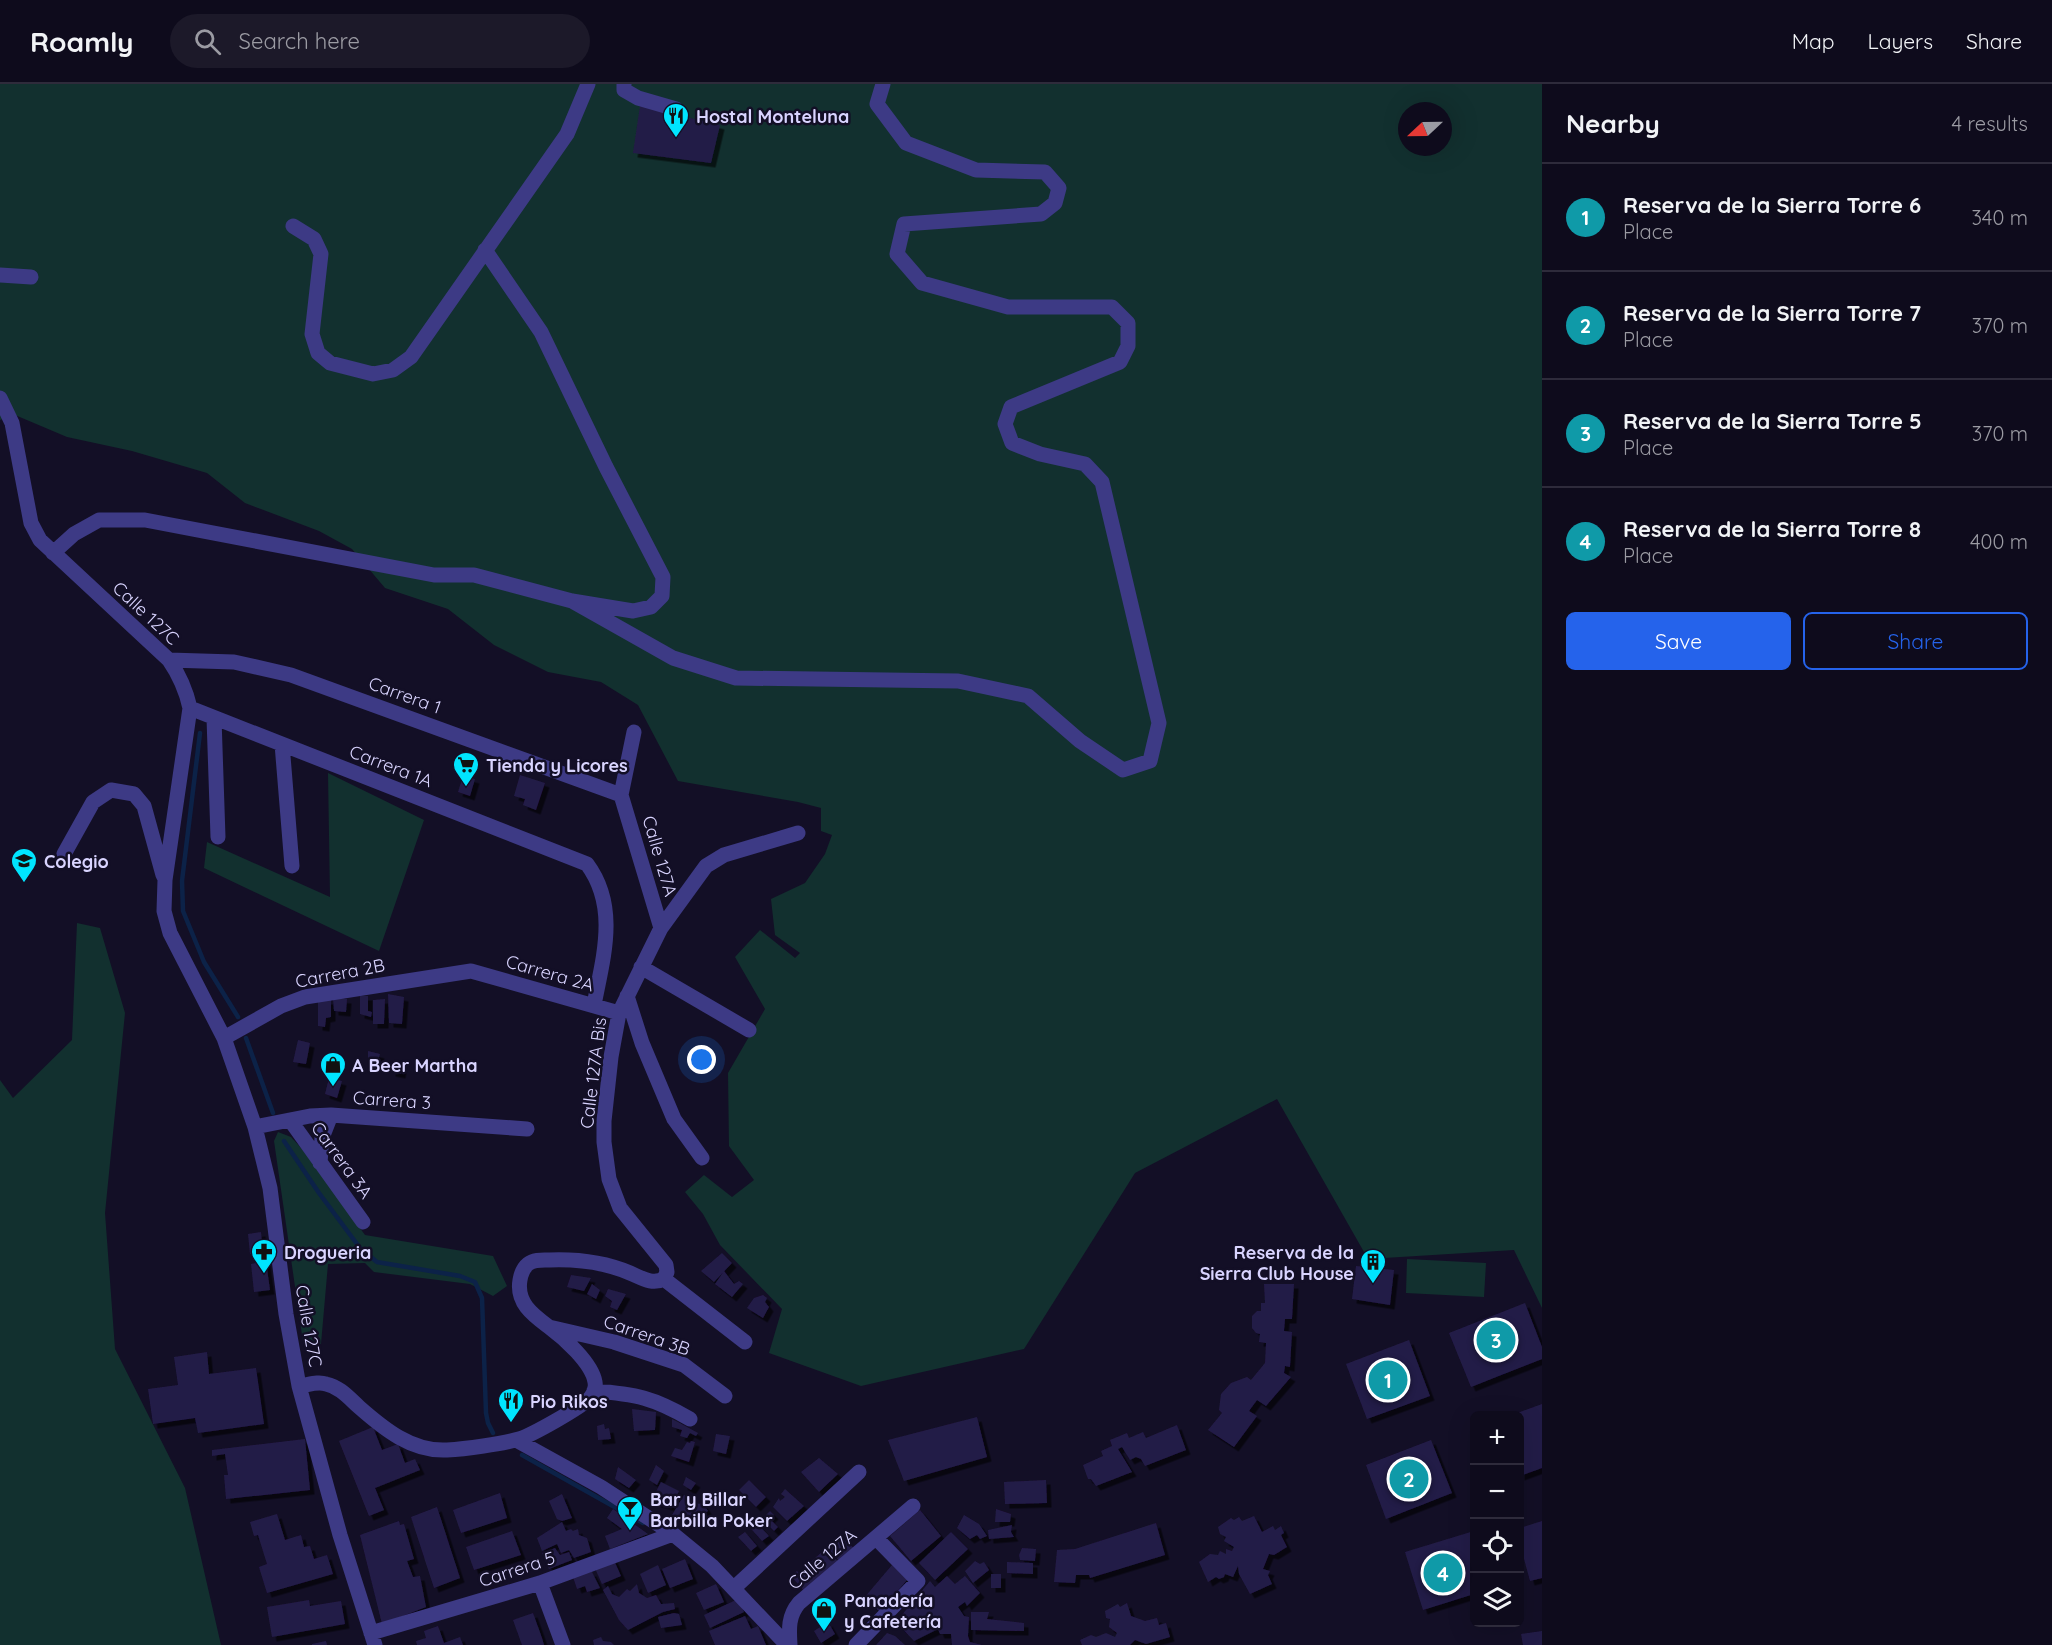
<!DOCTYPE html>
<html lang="en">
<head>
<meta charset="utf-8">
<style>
  body { margin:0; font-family:Quicksand,sans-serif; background:#1c1929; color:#f1f3f6 }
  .controls { position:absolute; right:18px; bottom:18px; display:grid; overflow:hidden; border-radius:9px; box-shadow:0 6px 24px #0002 }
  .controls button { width:54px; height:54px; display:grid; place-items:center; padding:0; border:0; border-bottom:2px solid #2e2b3b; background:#0e0b1c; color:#f1f3f6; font:30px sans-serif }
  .compass { position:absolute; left:1398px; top:18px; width:54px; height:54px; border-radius:50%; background:#0e0b1c; box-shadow:0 6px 24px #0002; rotate:248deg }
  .you { position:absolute; left:702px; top:976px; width:21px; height:21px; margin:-15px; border:4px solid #fff; border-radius:50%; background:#1a73e8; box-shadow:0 0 0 9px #1a73e833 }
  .badge { display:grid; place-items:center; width:39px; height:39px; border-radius:50%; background:#2563eb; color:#fff; font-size:20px; font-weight:700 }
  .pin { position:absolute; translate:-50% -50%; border:3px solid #fff; box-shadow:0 2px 6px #0006 }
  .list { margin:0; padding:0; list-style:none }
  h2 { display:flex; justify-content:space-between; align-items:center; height:78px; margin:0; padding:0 24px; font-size:26px }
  h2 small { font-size:20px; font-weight:400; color:#9b9ba3 }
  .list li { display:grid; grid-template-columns:39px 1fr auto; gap:18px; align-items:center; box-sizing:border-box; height:108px; padding:0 24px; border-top:2px solid #2e2b3b }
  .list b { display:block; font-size:22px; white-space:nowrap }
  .list p { margin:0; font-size:20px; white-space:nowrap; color:#9b9ba3 }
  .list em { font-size:20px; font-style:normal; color:#9b9ba3 }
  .actions { display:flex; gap:12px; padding:18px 24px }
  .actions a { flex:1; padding:14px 0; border:2px solid #2563eb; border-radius:9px; text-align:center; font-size:21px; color:#2563eb }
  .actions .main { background:#2563eb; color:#fff }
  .icon { flex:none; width:33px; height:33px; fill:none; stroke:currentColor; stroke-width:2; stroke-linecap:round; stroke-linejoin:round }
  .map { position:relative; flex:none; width:1542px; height:1561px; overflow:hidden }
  header { display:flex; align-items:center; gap:36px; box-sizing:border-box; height:84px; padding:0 30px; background:#0e0b1c; border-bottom:2px solid #2e2b3b }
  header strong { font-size:28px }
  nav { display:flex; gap:33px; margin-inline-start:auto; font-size:21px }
  .search { width:420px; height:54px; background:#1c1929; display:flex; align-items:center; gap:15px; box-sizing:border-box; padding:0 21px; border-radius:33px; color:#9b9ba3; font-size:22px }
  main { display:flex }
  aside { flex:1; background:#0e0b1c }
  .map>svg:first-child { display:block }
  .green { fill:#12302f; fill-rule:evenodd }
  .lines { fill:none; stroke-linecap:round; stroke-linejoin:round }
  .stream { stroke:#0c2248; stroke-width:4.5 }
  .building { fill:#241b47; filter:url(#shadow) }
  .minor { stroke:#3d3a85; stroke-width:15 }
  .labels { text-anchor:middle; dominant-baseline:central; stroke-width:5; stroke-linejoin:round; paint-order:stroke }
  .poi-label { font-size:18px; font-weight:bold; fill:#d9d4ff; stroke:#130f26; text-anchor:start }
  .street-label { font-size:18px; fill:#d9d4ff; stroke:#130f26 }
</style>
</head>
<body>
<header>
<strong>Roamly</strong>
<div class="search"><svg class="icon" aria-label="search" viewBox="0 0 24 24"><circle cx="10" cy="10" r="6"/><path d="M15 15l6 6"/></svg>Search here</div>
<nav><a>Map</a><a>Layers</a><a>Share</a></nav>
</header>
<main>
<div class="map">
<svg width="1542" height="1561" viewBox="0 0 1542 1561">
  <defs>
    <filter id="shadow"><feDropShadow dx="4.5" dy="4.5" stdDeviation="0" flood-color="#0009"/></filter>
  </defs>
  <rect width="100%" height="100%" fill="#130f26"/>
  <path class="green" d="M0 0H1542V1224L1514 1166 1368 1175 1277 1015 1135 1089 1024 1265 861 1302 769 1269 782 1225 720 1161 703 1130 685 1108 704 1091 732 1113 754 1096 729 1062 728 989 765 925 735 873 760 846 795 874 800 869 775 851 771 815 805 799 825 770 832 751 821 747V724L798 718 678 697 638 621 601 598 548 588 494 561 448 525 385 504 352 465 319 447 245 419 207 389 132 367 67 353 15 331 0 336ZM1407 27H1443V63H1407Z
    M328 689 424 736 379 867 204 784 207 758 330 813Z
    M77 839 100 844 125 929 105 1129 115 1265 185 1404 221 1561H0V996L13 1014 72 956Z
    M278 1048 291 1053 302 1065 365 1151 493 1172 507 1202 493 1212 470 1200 374 1188 365 1179 328 1180 321 1260 303 1258 274 1057Z
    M1407 1175 1486 1179 1484 1213 1406 1209Z"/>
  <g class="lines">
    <path class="stream" d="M200 649 182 797 183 827 204 878 238 933
      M246 954 273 1029
      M284 1057 319 1109 360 1164 377 1178 460 1192 475 1198 482 1214 486 1329 488 1339 493 1349
      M522 1371 643 1439"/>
  </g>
  <path class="building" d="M640 22 720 41 711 79 633 69Z
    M520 691 545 699 536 726 523 721 525 715 514 712Z
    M463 692 475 695 470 712 458 708Z
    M388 910 404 913 402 940 389 939Z
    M360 912H368V927L372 928 371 933 360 930Z
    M333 914 347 915 346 928 334 927Z
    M385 915 384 940H373V916Z
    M318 916H331V933L326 934 325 943 318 942Z
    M298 956 310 959 306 980 293 978Z
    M368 967 380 970 378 977 368 974Z
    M392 981 402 983 401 990 391 988Z
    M329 994 342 997 337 1014 325 1010Z
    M261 1148 263 1169 250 1170 248 1150Z
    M722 1169 732 1179 714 1198 701 1187Z
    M266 1177 270 1206 254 1208 251 1180Z
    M1356 1182 1394 1186 1390 1221 1352 1215Z
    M724 1187 734 1200 739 1197 743 1200 732 1213 715 1200Z
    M571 1191 591 1194 584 1207 567 1203Z
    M592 1200 600 1206 596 1215 587 1210Z
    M1264 1200H1294L1292 1235H1285L1284 1247 1292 1248 1290 1283 1285 1282 1284 1289 1291 1293 1266 1322 1257 1316 1249 1327 1257 1332 1234 1363 1208 1346 1222 1329 1219 1326 1221 1310 1231 1299 1247 1293 1251 1296 1265 1279 1266 1259 1259 1258 1260 1250 1256 1249 1252 1244V1232L1257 1227H1261V1219H1265Z
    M608 1205 626 1210 617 1226 610 1223 612 1217 605 1212Z
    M763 1211 767 1214 765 1218 769 1223 763 1234 747 1224 754 1214Z
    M1525 1219 1542 1263V1275L1471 1303 1449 1249Z
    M1409 1256 1430 1312 1367 1335 1346 1280Z
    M207 1268 209 1290 256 1284 264 1340 198 1349 195 1334 153 1340 148 1305 178 1301 174 1273Z
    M1542 1320V1384L1520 1392V1332L1512 1331Z
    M632 1325 656 1328 655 1346 634 1347Z
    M977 1333 987 1373 904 1397 888 1356Z
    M672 1335 678 1338 698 1349 696 1352 690 1349 687 1354 680 1352 682 1346 672 1343Z
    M604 1340 605 1345 609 1344 611 1355 598 1356 597 1342Z
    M1177 1341 1186 1366 1145 1382 1141 1375 1136 1373 1130 1376 1122 1363 1118 1365 1132 1388 1096 1402 1091 1395H1088L1083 1381 1103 1372 1101 1367 1112 1362 1110 1356 1127 1349 1129 1354 1143 1348 1146 1354Z
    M373 1343 382 1366 398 1360 405 1379 415 1375 420 1386 375 1404 384 1426 369 1432 339 1357Z
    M716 1350 730 1352 726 1370 713 1367Z
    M305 1355 310 1406 226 1415 224 1391H228L225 1370 212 1372V1366Z
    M1431 1356 1452 1409 1386 1435 1366 1381Z
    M691 1357 695 1358 689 1378 671 1372 675 1364 682 1366 687 1358 690 1359Z
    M819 1374 838 1390 819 1408 801 1388Z
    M656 1381 664 1387 657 1401 649 1396Z
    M618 1383 636 1396 629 1404 615 1395Z
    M686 1393 696 1399 691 1406 683 1401Z
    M749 1396 766 1413 756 1423 739 1406Z
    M1046 1396 1047 1419 1005 1420 1004 1398Z
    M661 1398 679 1407 671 1423 651 1417Z
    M785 1405 804 1422 787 1437 773 1423 779 1414 780 1417 785 1413 781 1410Z
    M500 1409 507 1434 461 1449 453 1426Z
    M562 1410 572 1434 562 1437 557 1435 549 1417Z
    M684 1411 699 1420 702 1418 708 1427 686 1440 672 1431Z
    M437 1423 460 1494 434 1504 411 1433Z
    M613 1425 648 1450 610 1465 605 1452 622 1445 607 1434Z
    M996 1425 1011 1430 1010 1438H995Z
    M920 1426 941 1452 911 1477 890 1452Z
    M770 1427 774 1431 770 1435 778 1443 774 1447 762 1435Z
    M277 1430 285 1456 301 1451 304 1463 310 1462 314 1475 327 1471 333 1490 267 1509 259 1483 267 1480 258 1451 254 1452 250 1438Z
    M964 1431 979 1440 987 1452 980 1455 977 1451 970 1455 957 1444Z
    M1254 1432 1262 1448 1273 1442 1275 1446 1281 1442 1284 1449 1281 1451 1287 1463 1274 1471 1269 1470 1263 1485 1270 1487 1268 1491 1272 1500 1250 1510 1239 1490 1238 1482 1233 1493 1225 1490 1224 1493 1219 1495 1216 1493 1208 1498 1199 1478 1210 1470 1218 1471 1220 1467 1226 1470V1465L1232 1467 1234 1463 1224 1457 1226 1453 1220 1450 1218 1443 1231 1434 1234 1436 1239 1433 1242 1437Z
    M751 1433 769 1452 762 1457 745 1438Z
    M399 1437 400 1441 404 1440 414 1475 407 1477 413 1493 420 1492 426 1523 382 1540 360 1451Z
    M1542 1437V1494L1530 1497 1520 1460V1444Z
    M562 1438 566 1447 571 1445 573 1447 578 1445 579 1451 587 1454 591 1468 574 1474 569 1466 561 1469 557 1460 542 1467 537 1454Z
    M1156 1439 1165 1471 1090 1494 1089 1491H1076L1075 1499 1054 1498 1057 1466 1075 1465Z
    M1012 1441 1011 1448 1014 1453 989 1455 988 1446Z
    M512 1447 521 1471 474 1486 466 1463Z
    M1474 1447V1510L1423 1526 1405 1468Z
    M745 1448 757 1462 751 1467 738 1453Z
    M951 1448 968 1465 935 1496 919 1479Z
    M839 1451 855 1465 840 1478 827 1463 833 1459 835 1462Z
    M555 1464 560 1471 569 1468 572 1476 549 1485 542 1469Z
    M1022 1464 1036 1465 1035 1477 1020 1476 1019 1471Z
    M825 1465 840 1479 805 1508 791 1492 797 1487 799 1489Z
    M613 1474 621 1492 602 1500 594 1482Z
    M685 1475 693 1495 670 1504 662 1485Z
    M975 1477 980 1480 984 1478 989 1486 973 1499 965 1487Z
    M1007 1478 1033 1479V1490L1007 1489Z
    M658 1481 666 1501 648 1509 640 1490Z
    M892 1481 907 1496 880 1528 864 1514Z
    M592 1488 600 1504 587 1508 585 1502 577 1505 572 1490Z
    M991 1490H1001V1504H991Z
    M947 1492 955 1500 965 1492 980 1509 967 1522 965 1518 958 1523 964 1532 969 1533 968 1552 970 1558 982 1561H952L951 1550H940L938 1545 914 1557 896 1538 930 1497 935 1503Z
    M637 1500 639 1509 647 1514 656 1511 661 1520 674 1519 675 1525 663 1528 628 1546 619 1536 603 1506 608 1502 612 1510 619 1513 627 1505 630 1507Z
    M716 1500 724 1518 704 1526 696 1509Z
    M738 1515 744 1528 710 1544 704 1531Z
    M309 1516 310 1522 341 1517 345 1540 272 1553 267 1523Z
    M1127 1519 1131 1532 1145 1537 1157 1534 1159 1541 1166 1539 1170 1553 1146 1560 1135 1556 1130 1561H1082L1080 1556 1091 1551 1096 1553 1106 1549 1115 1553 1117 1549 1109 1543 1110 1535 1106 1534 1105 1527 1118 1520 1120 1523Z
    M971 1528H989L987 1535 1024 1539V1547L971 1546Z
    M533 1529 542 1554 544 1561H522L513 1536Z
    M674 1529 679 1530 682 1541 661 1544 658 1533Z
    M745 1532 751 1545 758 1542 766 1561H715L709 1547Z
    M828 1538 835 1550 821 1559 814 1547Z
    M438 1542 444 1559 460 1553 463 1561H417L416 1557 426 1554 424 1547Z
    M1542 1547V1561H1523L1521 1550Z
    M887 1549 895 1552 905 1561H876Z
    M601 1553 603 1557 611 1558 614 1561H594L593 1556Z
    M326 1557 327 1561H312V1560Z"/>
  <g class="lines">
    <path class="minor" d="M624 0V6L638 14 676 25
      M293 142 314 155 321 170 312 250 318 269 330 279 373 290 393 286 411 273 567 50 588 0
      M0 191 31 193
      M0 314 12 339 31 439 40 456 169 576C180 592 186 606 190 624L165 796 164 827 170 849 224 954 255 1043 270 1104 286 1230 299 1302 340 1451 375 1561
      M53 469 74 450 99 436H145L434 491H474L572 517 633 527 651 523 662 512 663 493 606 383 541 248 485 166
      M572 517 673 574 736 594 958 597 1028 612 1080 657 1123 686 1150 677 1159 639 1102 398 1085 380 1040 370 1012 359 1005 340 1011 323 1120 278 1128 262V239L1112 223H1008L922 199 897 170 904 140 1041 130 1055 119 1059 104 1045 88 976 86 906 59 877 20 883 0
      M169 576 234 578 291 591 621 711
      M190 624 587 780C619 823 603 874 594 921
      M214 634 218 753
      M634 648 621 711 661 844
      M282 660 292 782
      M64 770 93 718 111 706 134 710 144 722 163 791
      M641 883 749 946
      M627 912 642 959 674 1035 702 1074
      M224 954 281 922 305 913 471 887 619 929
      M290 1036 363 1138
      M255 1043 310 1032 331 1031 527 1045
      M320 1079 322 1054 331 1031
      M664 1195 667 1188 666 1181 620 1124 609 1095 604 1058V1037L611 973 619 929 661 844 706 782 724 771 798 749
      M664 1195 745 1258
      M549 1243 614 1258 684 1281 725 1312
      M299 1302C308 1301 318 1297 326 1300 340 1303 349 1314 359 1323 384 1345 412 1368 447 1366 465 1365 502 1360 519 1355 532 1351 580 1324 590 1314 594 1310 596 1304 595 1298 592 1279 564 1254 549 1243 533 1231 516 1219 520 1196 521 1190 523 1184 528 1180 534 1175 543 1176 550 1176 578 1175 604 1178 630 1189 642 1194 652 1201 664 1195
      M594 1307C636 1310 654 1314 690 1335
      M516 1356 601 1403 673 1450 712 1482 787 1561
      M540 1499 563 1561
      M734 1504 859 1388
      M371 1549 540 1499 673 1450
      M790 1561C789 1545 788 1532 799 1519L913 1422
      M856 1561 918 1497 877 1455"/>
  </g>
  <defs>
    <symbol id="restaurant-pin" viewBox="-11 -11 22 30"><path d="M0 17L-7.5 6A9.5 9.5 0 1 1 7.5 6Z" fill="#00e5ff" stroke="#130f26"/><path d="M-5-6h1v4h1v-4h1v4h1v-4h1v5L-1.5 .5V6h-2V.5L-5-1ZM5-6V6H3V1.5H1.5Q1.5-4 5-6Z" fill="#111"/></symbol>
    <symbol id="supermarket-pin" viewBox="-11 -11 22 30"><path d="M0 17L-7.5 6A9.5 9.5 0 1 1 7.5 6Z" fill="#00e5ff" stroke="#130f26"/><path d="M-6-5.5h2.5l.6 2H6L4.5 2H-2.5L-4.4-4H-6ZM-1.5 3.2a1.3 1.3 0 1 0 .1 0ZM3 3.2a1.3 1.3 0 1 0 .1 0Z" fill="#111"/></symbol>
    <symbol id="school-pin" viewBox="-11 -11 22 30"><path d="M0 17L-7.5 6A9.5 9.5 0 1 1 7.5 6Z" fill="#00e5ff" stroke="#130f26"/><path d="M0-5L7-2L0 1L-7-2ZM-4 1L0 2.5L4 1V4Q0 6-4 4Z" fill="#111"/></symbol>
    <symbol id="shop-pin" viewBox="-11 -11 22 30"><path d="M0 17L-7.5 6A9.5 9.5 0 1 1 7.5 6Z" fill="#00e5ff" stroke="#130f26"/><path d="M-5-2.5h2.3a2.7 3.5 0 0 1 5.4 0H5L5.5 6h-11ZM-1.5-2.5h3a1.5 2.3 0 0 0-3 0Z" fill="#111"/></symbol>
    <symbol id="pharmacy-pin" viewBox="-11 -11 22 30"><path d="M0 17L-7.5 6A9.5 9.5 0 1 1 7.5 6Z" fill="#00e5ff" stroke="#130f26"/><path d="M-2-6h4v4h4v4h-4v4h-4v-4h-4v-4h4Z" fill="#111"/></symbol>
    <symbol id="building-pin" viewBox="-11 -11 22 30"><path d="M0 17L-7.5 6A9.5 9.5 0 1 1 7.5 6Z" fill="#00e5ff" stroke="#130f26"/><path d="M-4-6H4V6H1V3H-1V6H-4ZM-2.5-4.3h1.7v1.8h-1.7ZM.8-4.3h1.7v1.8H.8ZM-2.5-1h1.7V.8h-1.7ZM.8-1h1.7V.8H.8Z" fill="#111"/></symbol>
    <symbol id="bar-pin" viewBox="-11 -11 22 30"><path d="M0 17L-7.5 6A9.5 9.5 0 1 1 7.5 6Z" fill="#00e5ff" stroke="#130f26"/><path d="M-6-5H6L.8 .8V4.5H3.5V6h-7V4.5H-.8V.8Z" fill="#111"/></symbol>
  </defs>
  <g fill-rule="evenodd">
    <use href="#restaurant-pin" x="661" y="17" width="30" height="40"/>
    <use href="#supermarket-pin" x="451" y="666" width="30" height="40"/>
    <use href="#school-pin" x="9" y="762" width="30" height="40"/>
    <use href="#shop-pin" x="318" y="966" width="30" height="40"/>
    <use href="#pharmacy-pin" x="249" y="1153" width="30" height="40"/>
    <use href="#building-pin" x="1358" y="1163" width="30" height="40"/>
    <use href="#restaurant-pin" x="496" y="1302" width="30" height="40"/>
    <use href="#bar-pin" x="615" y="1410" width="30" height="40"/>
    <use href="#shop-pin" x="809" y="1511" width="30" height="40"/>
  </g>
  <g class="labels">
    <g class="poi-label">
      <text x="696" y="32">Hostal Monteluna</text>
      <text x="486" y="681">Tienda y Licores</text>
      <text x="44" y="777">Colegio</text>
      <text x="352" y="981">A Beer Martha</text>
      <text x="284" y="1168">Drogueria</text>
      <text x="1354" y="1168" text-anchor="end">Reserva de la<tspan x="1354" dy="21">Sierra Club House</tspan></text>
      <text x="530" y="1317">Pio Rikos</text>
      <text x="650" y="1415">Bar y Billar<tspan x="650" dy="21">Barbilla Poker</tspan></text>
      <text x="844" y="1516">Panadería<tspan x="844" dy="21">y Cafetería</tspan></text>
    </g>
    <g class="street-label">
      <text transform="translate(146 529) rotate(43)">Calle 127C</text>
      <text transform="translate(405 611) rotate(20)">Carrera 1</text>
      <text transform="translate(391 682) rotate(21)">Carrera 1A</text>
      <text transform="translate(660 772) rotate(74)">Calle 127A</text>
      <text transform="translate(340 889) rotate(-11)">Carrera 2B</text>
      <text transform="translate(550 889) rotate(16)">Carrera 2A</text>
      <text transform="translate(593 989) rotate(-83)">Calle 127A Bis</text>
      <text transform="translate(392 1016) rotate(4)">Carrera 3</text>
      <text transform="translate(342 1076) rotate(54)">Carrera 3A</text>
      <text transform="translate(309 1242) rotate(80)">Calle 127C</text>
      <text transform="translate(647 1251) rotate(19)">Carrera 3B</text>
      <text transform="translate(822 1475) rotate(-40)">Calle 127A</text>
      <text transform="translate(517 1485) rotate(-18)">Carrera 5</text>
    </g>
  </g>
</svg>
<div class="controls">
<button>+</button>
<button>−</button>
<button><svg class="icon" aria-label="locate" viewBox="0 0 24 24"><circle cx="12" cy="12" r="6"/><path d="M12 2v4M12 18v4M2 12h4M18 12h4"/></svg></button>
<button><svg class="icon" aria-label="layers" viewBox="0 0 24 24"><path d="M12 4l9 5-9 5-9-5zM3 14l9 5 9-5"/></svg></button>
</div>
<svg class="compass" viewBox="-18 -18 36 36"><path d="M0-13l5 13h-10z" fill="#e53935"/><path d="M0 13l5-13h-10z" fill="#9b9ba3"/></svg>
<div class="you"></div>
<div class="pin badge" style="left:1388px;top:1296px;background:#0f9aa8">1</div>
<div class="pin badge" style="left:1409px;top:1395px;background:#0f9aa8">2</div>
<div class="pin badge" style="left:1496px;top:1256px;background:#0f9aa8">3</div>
<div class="pin badge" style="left:1443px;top:1489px;background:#0f9aa8">4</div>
</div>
<aside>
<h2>Nearby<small>4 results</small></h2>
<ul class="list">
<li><span class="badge" style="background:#0f9aa8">1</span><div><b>Reserva de la Sierra Torre 6</b><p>Place</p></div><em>340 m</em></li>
<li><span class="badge" style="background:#0f9aa8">2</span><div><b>Reserva de la Sierra Torre 7</b><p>Place</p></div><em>370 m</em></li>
<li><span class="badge" style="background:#0f9aa8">3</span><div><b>Reserva de la Sierra Torre 5</b><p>Place</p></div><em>370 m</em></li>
<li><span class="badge" style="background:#0f9aa8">4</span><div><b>Reserva de la Sierra Torre 8</b><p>Place</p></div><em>400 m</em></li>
</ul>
<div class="actions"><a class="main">Save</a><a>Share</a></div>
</aside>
</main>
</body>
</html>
